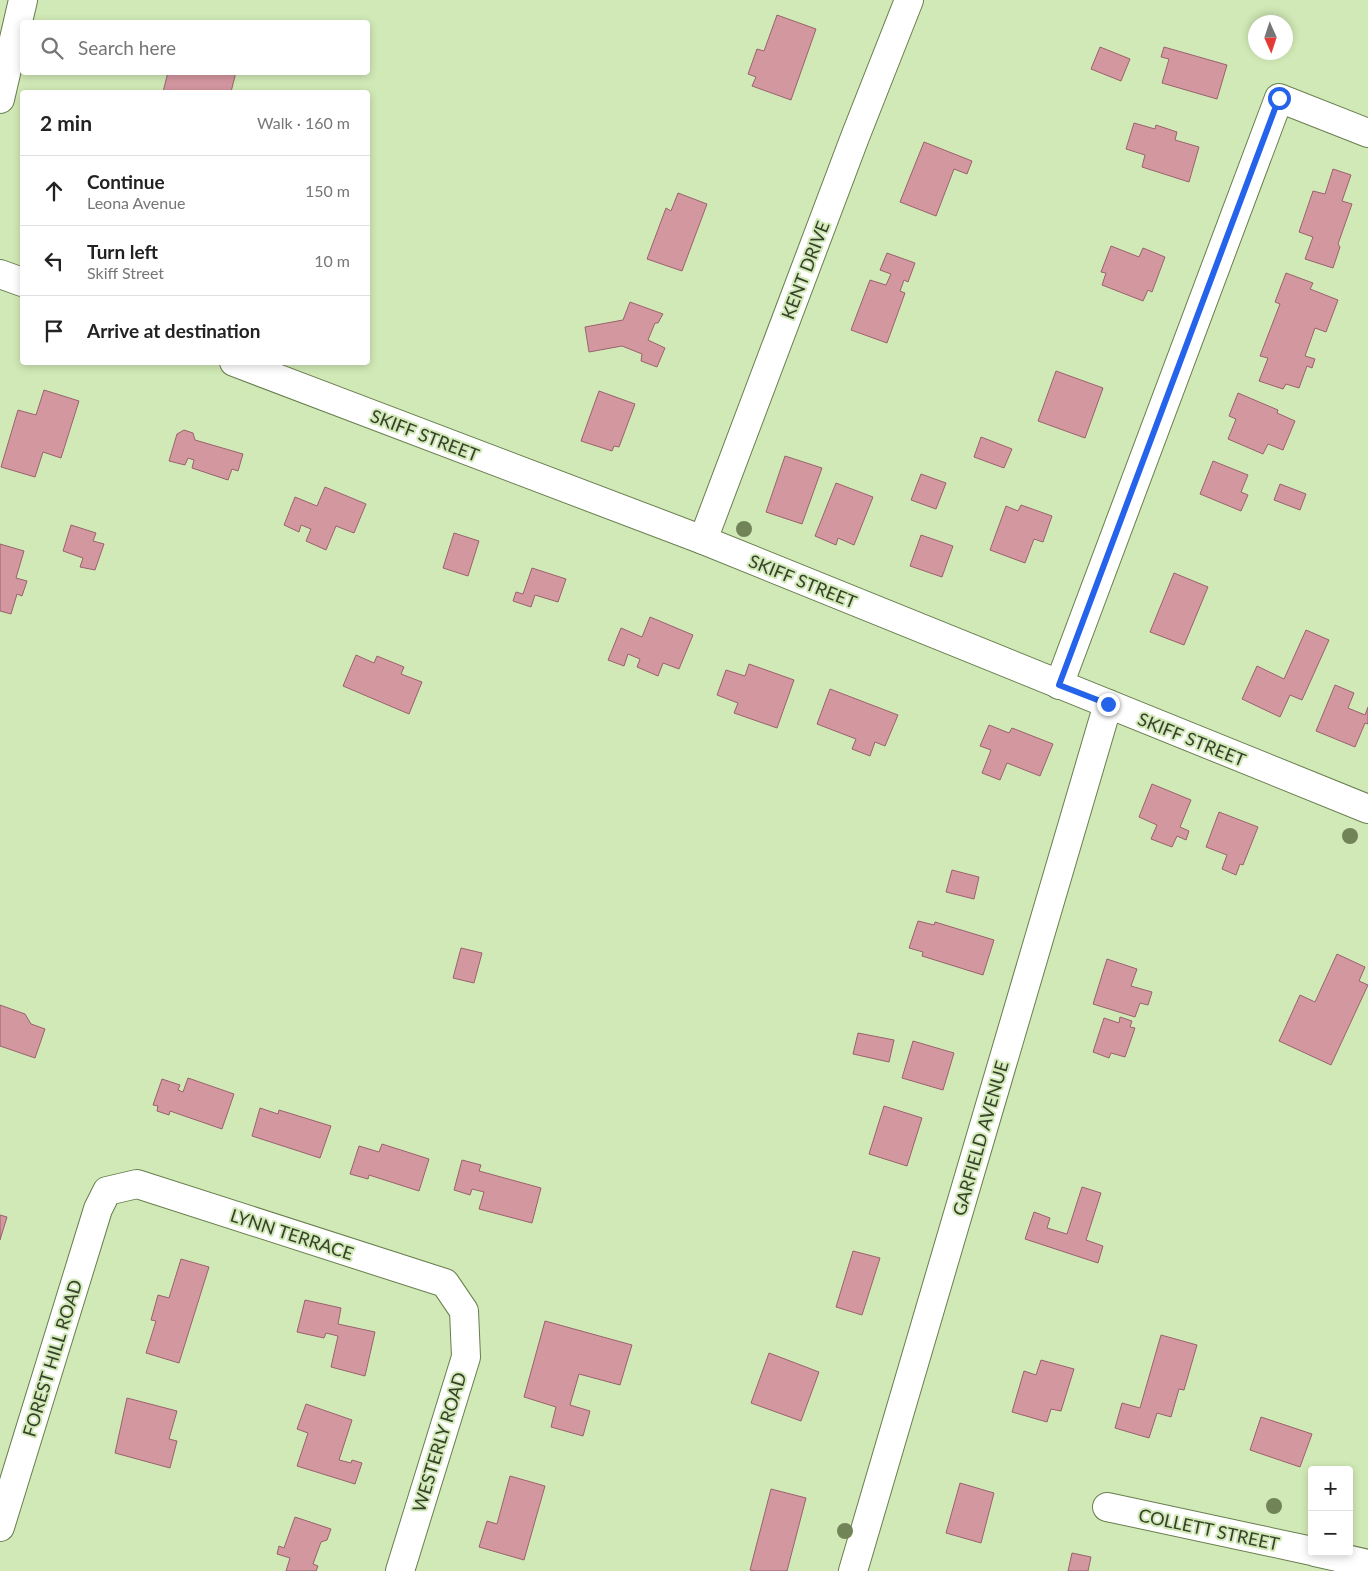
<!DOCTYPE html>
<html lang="en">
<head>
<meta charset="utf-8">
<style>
  body { margin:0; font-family:Lato,sans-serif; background:#f6f6f6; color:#222 }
  .controls { position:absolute; right:15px; bottom:15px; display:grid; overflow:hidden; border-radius:5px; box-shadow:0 2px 8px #0003 }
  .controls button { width:45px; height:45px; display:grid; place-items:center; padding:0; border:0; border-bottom:1px solid #e0e0e0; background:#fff; color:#222; font:25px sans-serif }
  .compass { position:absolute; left:1248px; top:15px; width:45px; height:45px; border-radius:50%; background:#fff; box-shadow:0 2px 8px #0003; rotate:177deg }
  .stop { position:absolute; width:15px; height:15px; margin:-11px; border:4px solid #2563eb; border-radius:50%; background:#fff }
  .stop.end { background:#2563eb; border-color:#fff; box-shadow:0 1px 5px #0008 }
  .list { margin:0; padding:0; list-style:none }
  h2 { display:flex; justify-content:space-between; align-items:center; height:65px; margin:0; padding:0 20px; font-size:21px }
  h2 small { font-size:16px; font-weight:400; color:#767676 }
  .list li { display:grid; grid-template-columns:32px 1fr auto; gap:15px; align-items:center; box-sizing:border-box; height:70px; padding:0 20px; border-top:1px solid #e0e0e0 }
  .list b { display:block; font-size:19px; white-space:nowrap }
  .list p { margin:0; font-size:16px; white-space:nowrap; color:#767676 }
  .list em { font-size:16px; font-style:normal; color:#767676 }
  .icon { flex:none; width:28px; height:28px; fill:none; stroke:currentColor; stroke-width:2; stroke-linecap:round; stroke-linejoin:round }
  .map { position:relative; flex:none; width:1368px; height:1571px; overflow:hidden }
  .search { position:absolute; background:#fff; box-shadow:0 2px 8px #0003; left:20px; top:20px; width:350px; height:55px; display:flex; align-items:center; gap:12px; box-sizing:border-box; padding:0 18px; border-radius:5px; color:#767676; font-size:19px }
  .panel { position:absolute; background:#fff; box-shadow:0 2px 8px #0003; left:20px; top:90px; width:350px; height:275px; border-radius:5px }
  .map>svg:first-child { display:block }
  .building { fill:#d397a0; stroke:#9a626c }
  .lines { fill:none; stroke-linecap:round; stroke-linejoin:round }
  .street-casing { stroke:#687e4f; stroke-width:30 }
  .secondary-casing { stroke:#687e4f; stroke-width:30 }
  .street { stroke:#fff; stroke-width:28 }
  .secondary { stroke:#fff; stroke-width:28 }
  .tree { fill:#718458 }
  .route { stroke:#2563eb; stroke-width:6 }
  .labels { text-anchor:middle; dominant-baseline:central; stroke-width:4; stroke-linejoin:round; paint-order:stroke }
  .street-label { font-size:18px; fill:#36402b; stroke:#d1e9b6 }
</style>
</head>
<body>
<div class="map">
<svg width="1368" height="1571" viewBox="0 0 1368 1571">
  <rect width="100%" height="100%" fill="#d1e9b6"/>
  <path class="building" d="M777 15 816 29 791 100 752 86 756 77 748 74 757 49 764 51Z
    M1100 47 1130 59 1121 81 1091 69Z
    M1164 47 1227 65 1217 99 1162 83 1169 59 1161 57Z
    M168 72 188 74 236 72 231 92H163Z
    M1134 123 1155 129 1156 125 1177 132 1175 140 1199 147 1189 182 1142 167 1145 155 1126 149Z
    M924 142 972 161 967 174 954 169 936 216 900 202Z
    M1333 169 1351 175 1342 201 1352 204 1338 244 1340 247 1333 268 1305 259 1313 237 1299 232 1313 191 1325 194Z
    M678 193 707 204 682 271 647 259 666 208 671 211Z
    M1111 246 1139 257 1143 248 1165 257 1152 292 1148 290 1143 301 1102 285 1106 273 1101 272Z
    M887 253 915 263 908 282 904 280 900 291 905 293 887 343 851 330 870 280 886 285 891 274 880 270Z
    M1286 273 1313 283 1310 289 1338 300 1326 332 1315 328 1305 356 1315 359 1312 368 1307 366 1299 388 1286 384 1283 389 1259 381 1268 358 1260 356 1280 304 1275 302Z
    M630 302 663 314 658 323H655L648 340 665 348 657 367 641 361 642 354 622 346 589 352 585 327 623 320Z
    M1056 371 1103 388 1085 438 1038 421Z
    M44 390 79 401 61 458 43 452 35 477 1 467 18 410 36 415Z
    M599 391 635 404 619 447 614 446 612 451 581 441Z
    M1238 393 1278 410 1277 413 1295 421 1283 450 1268 444 1263 454 1228 439 1236 419 1229 416Z
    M184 430 193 433 195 440 243 454 238 471 232 469 228 480 192 468 194 460 188 458 185 465 169 461 177 434Z
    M981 437 1012 449 1004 468 974 457Z
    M785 456 822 468 802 524 766 512Z
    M1213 461 1248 475 1241 492 1248 495 1241 511 1200 494Z
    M921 474 946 483 936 509 911 500Z
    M836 483 873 497 854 545 838 538 836 545 815 536Z
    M1280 484 1306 494 1300 510 1274 500Z
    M325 487 366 504 354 533 336 526 326 550 306 541 311 529 301 525 299 532 284 525 295 497 317 506Z
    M1021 505 1052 516 1043 542 1034 539 1025 563 990 550 1006 506 1018 511Z
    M71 525 96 533 93 541 104 544 95 570 80 567 83 558 63 551Z
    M454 533 479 541 468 576 443 568Z
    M921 535 953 546 942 577 910 566Z
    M0 544 24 551 16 578 27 581 22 596 17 594 11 614 0 611Z
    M532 568 566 579 558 602 535 595 531 607 513 601 516 592 523 594Z
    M1174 573 1208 587 1184 645 1150 632Z
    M650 617 693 635 679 669 663 663 658 676 637 667 640 659 628 654 624 666 608 660 621 628 642 637Z
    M1306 630 1329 640 1302 700 1290 695 1280 717 1242 699 1257 666 1284 679Z
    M356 655 374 663 377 656 404 667 401 674 422 682 409 714 343 686Z
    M749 664 794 680 777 728 734 713 738 703 717 695 726 670 745 676Z
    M1335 685 1354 693 1348 708 1365 715 1368 707V724L1365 723 1355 747 1316 731Z
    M830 689 898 715 885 746 875 742 870 756 852 749 856 739 817 724Z
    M989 725 1009 733 1012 728 1053 744 1040 776 1007 763 1000 780 982 773 991 750 980 746Z
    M1152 784 1191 800 1180 827 1189 831 1186 840 1177 836 1172 847 1151 839 1157 825 1139 817Z
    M1219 812 1258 827 1243 865 1240 864 1236 875 1222 869 1227 855 1206 847Z
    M952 870 979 877 974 899 946 892Z
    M918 921 934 925 935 922 994 940 983 975 922 956 923 952 909 948Z
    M461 948 482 953 474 983 453 978Z
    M1337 954 1365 967 1359 981 1368 985 1331 1065 1279 1041 1300 995 1315 1002Z
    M1107 959 1137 969 1131 986 1152 992 1148 1005 1140 1003 1135 1017 1093 1004Z
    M0 1005 25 1014 31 1024 45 1029 35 1058 0 1046Z
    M1120 1017 1132 1021 1130 1027 1135 1028 1125 1057 1111 1053 1109 1058 1093 1052 1104 1018 1119 1023Z
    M858 1033 894 1040 889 1062 853 1054Z
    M913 1041 954 1053 943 1090 902 1078Z
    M188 1078 234 1094 222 1129 170 1111 169 1115 157 1111 158 1106 153 1105 162 1079 180 1085 178 1090 183 1092Z
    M884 1106 922 1118 907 1166 869 1154Z
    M260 1108 278 1114 279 1110 331 1126 320 1158 252 1136Z
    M382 1144 429 1159 419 1191 369 1175 368 1179 350 1174 359 1146 379 1152Z
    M462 1160 481 1165 479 1171 541 1188 532 1223 479 1209 484 1192 472 1189 470 1195 454 1190Z
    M1082 1187 1101 1193 1086 1240 1103 1246 1098 1263 1025 1239 1034 1212 1050 1218 1047 1228 1067 1234Z
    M0 1215 7 1217 0 1240Z
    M853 1251 880 1258 862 1315 836 1307Z
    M181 1259 209 1267 179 1363 146 1353 156 1321 151 1320 158 1295 169 1298Z
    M305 1300 341 1308 338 1324 375 1332 365 1376 331 1367 338 1336 326 1333 324 1338 297 1332Z
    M545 1321 632 1345 620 1385 579 1374 570 1405 590 1411 583 1436 551 1427 556 1407 524 1397Z
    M1161 1335 1197 1345 1184 1390 1179 1389 1171 1417 1157 1413 1149 1438 1115 1428 1122 1403 1140 1408Z
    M769 1353 819 1372 801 1421 751 1403Z
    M1041 1360 1074 1369 1061 1411 1051 1409 1047 1422 1012 1412 1024 1371 1036 1375Z
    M127 1398 177 1411 169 1439 177 1441 170 1468 115 1453Z
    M306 1404 352 1420 339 1460 351 1463 352 1460 362 1463 355 1484 297 1466 308 1433 297 1429Z
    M1261 1417 1312 1434 1300 1467 1250 1450Z
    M510 1476 545 1486 524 1560 479 1547 487 1521 497 1524Z
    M960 1483 994 1493 981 1543 946 1533Z
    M771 1489 806 1498 787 1571H754L750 1570Z
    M295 1517 331 1529 327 1540 321 1542 313 1564 318 1566 316 1571H286L290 1558 277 1554 279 1546 284 1548Z
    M1072 1553 1091 1557 1088 1571H1068Z"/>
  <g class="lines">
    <defs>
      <path id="street" d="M703 540 855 137 909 0
        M1059 685 1279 98 1368 133
        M1107 1507 1312 1551
        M0 1527 98 1209 107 1191 137 1184 445 1283 464 1311 466 1357 400 1571
        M1315 1552 1368 1564
        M853 1571 1108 704"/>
      <path id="secondary" d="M0 99 23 0
        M0 274 22 282
        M234 362 703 540 1368 809"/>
    </defs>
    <use href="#street" class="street-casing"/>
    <use href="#secondary" class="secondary-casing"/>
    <use href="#street" class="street"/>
    <use href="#secondary" class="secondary"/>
  </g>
  <g class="tree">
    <circle cx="744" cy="529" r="8"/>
    <circle cx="1350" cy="836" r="8"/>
    <circle cx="1274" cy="1506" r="8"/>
    <circle cx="845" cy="1531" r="8"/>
  </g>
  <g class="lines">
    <path class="route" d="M1108 704 1059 685 1279 98"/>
  </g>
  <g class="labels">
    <g class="street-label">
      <text transform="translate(805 270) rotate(-69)">KENT DRIVE</text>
      <text transform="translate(425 435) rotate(21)">SKIFF STREET</text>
      <text transform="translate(803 581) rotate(22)">SKIFF STREET</text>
      <text transform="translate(1192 739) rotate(22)">SKIFF STREET</text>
      <text transform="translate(980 1138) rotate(-74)">GARFIELD AVENUE</text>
      <text transform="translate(292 1234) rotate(18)">LYNN TERRACE</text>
      <text transform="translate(52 1358) rotate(-73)">FOREST HILL ROAD</text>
      <text transform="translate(439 1442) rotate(-73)">WESTERLY ROAD</text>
      <text transform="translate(1209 1529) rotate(12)">COLLETT STREET</text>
    </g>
  </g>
</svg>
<div class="controls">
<button>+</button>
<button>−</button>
</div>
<svg class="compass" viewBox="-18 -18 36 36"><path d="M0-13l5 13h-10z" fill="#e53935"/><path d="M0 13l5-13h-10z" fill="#767676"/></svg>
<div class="stop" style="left:1279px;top:98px"></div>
<div class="stop end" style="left:1108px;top:704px"></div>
<div class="search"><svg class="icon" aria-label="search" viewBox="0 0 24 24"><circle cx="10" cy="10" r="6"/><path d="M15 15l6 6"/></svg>Search here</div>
<section class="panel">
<h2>2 min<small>Walk · 160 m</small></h2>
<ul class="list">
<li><svg class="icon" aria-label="ahead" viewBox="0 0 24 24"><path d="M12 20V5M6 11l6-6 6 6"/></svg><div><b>Continue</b><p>Leona Avenue</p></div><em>150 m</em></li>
<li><svg class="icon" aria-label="left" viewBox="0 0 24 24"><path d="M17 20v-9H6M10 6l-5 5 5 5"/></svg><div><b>Turn left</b><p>Skiff Street</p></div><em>10 m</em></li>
<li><svg class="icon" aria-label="arrive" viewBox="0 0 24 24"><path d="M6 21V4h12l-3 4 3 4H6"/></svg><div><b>Arrive at destination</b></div></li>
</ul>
</section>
</div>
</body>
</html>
